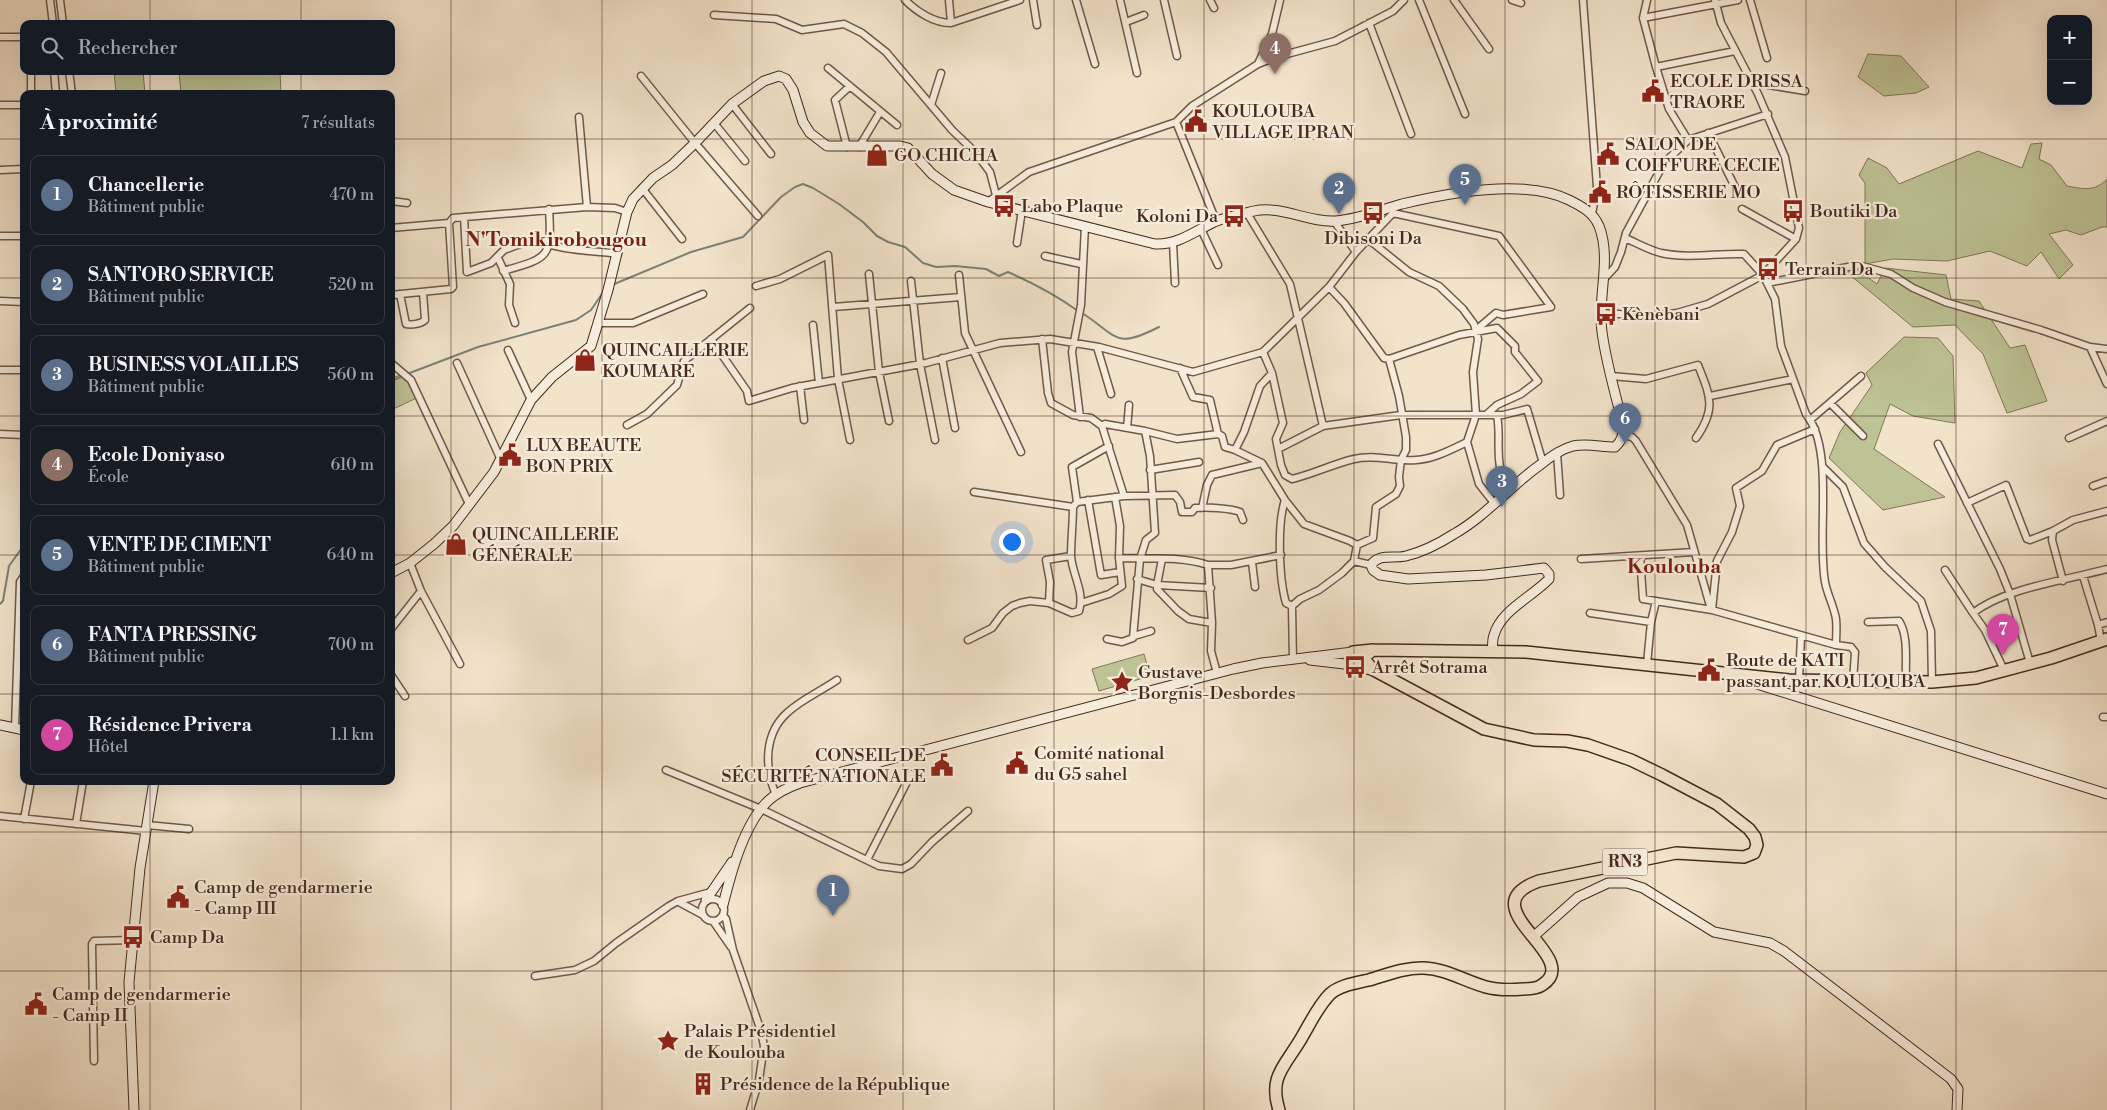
<!DOCTYPE html>
<html lang="fr">
<head>
<meta charset="utf-8">
<style>
  body { margin:0; font-family:"Libre Bodoni",serif; background:#20242c; color:#f1f3f6 }
  .controls { position:absolute; right:15px; top:15px; display:grid; overflow:hidden; border-radius:10px; box-shadow:0 5px 20px #0002 }
  .controls button { width:45px; height:45px; display:grid; place-items:center; padding:0; border:0; border-bottom:1px solid #363941; background:#171b24; color:#f1f3f6; font:25px sans-serif }
  .you { position:absolute; left:1011px; top:541px; width:18px; height:18px; margin:-12px; border:4px solid #fff; border-radius:50%; background:#1a73e8; box-shadow:0 0 0 8px #1a73e833 }
  .badge { display:grid; place-items:center; width:32px; height:32px; border-radius:50%; background:#8c9099; color:#fff; font-size:16px; font-weight:700 }
  .pin { position:absolute; translate:-50% -41px; filter:drop-shadow(0 1px 2px #0008) }
  .pin::after { content:''; position:absolute; top:26px; width:18px; height:15px; background:inherit; clip-path:polygon(0 0,100% 0,50% 100%) }
  .list { margin:0; padding:0; list-style:none }
  h2 { display:flex; justify-content:space-between; align-items:center; height:65px; margin:0; padding:0 20px; font-size:21px }
  h2 small { font-size:16px; font-weight:400; color:#9ea1a6 }
  .list li { display:grid; grid-template-columns:32px 1fr auto; gap:15px; align-items:center; box-sizing:border-box; height:80px; margin:0 10px 10px; padding:0 10px; border:1px solid #363941; border-radius:10px }
  .list b { display:block; font-size:19px; white-space:nowrap }
  .list p { margin:0; font-size:16px; white-space:nowrap; color:#9ea1a6 }
  .list em { font-size:16px; font-style:normal; color:#9ea1a6 }
  .icon { flex:none; width:28px; height:28px; fill:none; stroke:currentColor; stroke-width:2; stroke-linecap:round; stroke-linejoin:round }
  .map { position:relative; flex:none; width:2107px; height:1110px; overflow:hidden }
  .search { position:absolute; background:#171b24; box-shadow:0 5px 20px #0002; left:20px; top:20px; width:375px; height:55px; display:flex; align-items:center; gap:12px; box-sizing:border-box; padding:0 18px; border-radius:10px; color:#9ea1a6; font-size:19px }
  .panel { position:absolute; background:#171b24; box-shadow:0 5px 20px #0002; left:20px; top:90px; width:375px; height:695px; border-radius:10px }
  .map>svg:first-child { display:block }
  .green { fill:#bec395; stroke:#82765a }
  .lines { fill:none; stroke-linecap:round; stroke-linejoin:round }
  .stream { stroke:#7a8277; stroke-width:2 }
  .street-casing { stroke:#715849; stroke-width:9 }
  .secondary-casing { stroke:#46291e; stroke-width:11 }
  .highway-casing { stroke:#46291e; stroke-width:14 }
  .street { stroke:#f7eddd; stroke-width:6 }
  .secondary { stroke:#f7eddd; stroke-width:9 }
  .highway { stroke:#f2e3cb; stroke-width:11 }
  .grid { fill:none; stroke:#46291e; stroke-width:1; stroke-opacity:0.55 }
  .labels { text-anchor:middle; dominant-baseline:central; stroke-width:4.5; stroke-linejoin:round; paint-order:stroke }
  .shield { fill:#f7eddd; stroke:#7b6457; stroke-width:1 }
  .shield-label { font-size:16px; font-weight:bold; fill:#46291e }
  .poi-label { font-size:18px; fill:#46291e; stroke:#f7eddd; text-anchor:start }
  .quarter-label { font-size:20px; font-weight:bold; fill:#7a1f14; stroke:#f7eddd }
</style>
</head>
<body>
<div class="map">
<svg width="2107" height="1110" viewBox="0 0 2107 1110">
  <rect width="100%" height="100%" fill="#f2e3cb"/>
  <filter id="stains"><feTurbulence type="fractalNoise" baseFrequency=".004" numOctaves="4"/><feColorMatrix values="0 0 0 0 .2 0 0 0 0 .09 0 0 0 0 .02 0 0 0 .5 -.17"/></filter>
  <radialGradient id="worn" r=".72"><stop offset=".6" stop-color="#630" stop-opacity="0"/><stop offset="1" stop-color="#630" stop-opacity=".3"/></radialGradient>
  <path class="green" d="M1868 54 1901 56 1929 87 1916 93 1884 96 1858 77Z
    M114 71H143L145 94H116Z
    M179 71H280L281 94H181Z
    M2042 143 2039 159 2051 165 2067 186C2083 189 2095 192 2107 179V227H2102L2081 235 2066 230 2049 234 2073 265 2059 279 2041 252 2027 266 1990 251 1947 261 1893 259 1865 264V183L1859 175 1868 158 1887 168 1899 184 1978 151 2022 168 2031 144Z
    M1852 266 1877 284 1885 268 1946 275 1951 299 1979 301 2010 348 2025 345 2047 401 2007 413 1983 354 1955 325 1913 327 1845 271Z
    M1904 337 1938 338 1953 356 1955 423 1913 416 1890 404 1874 449 1945 497 1883 510 1829 458 1840 432 1872 385 1866 373Z
    M401 375 411 380 419 397 391 410V378Z
    M1144 654 1150 676 1099 691 1092 669Z"/>
  <g class="lines">
    <path class="stream" d="M612 285 691 252 743 237 781 197 795 187 803 184 813 188 839 204 863 222 877 236 888 242 905 247 923 263 936 267 955 266 986 269 999 276 1008 272C1033 283 1056 295 1078 311
      M1082 313C1118 336 1114 350 1159 327
      M407 374 478 347 576 320 591 310 606 288
      M391 381 403 376
      M0 604 3 601 9 566 24 545"/>
    <defs>
      <path id="street" d="M50 0 53 24
        M60 0 63 24
        M905 0C917 12 934 23 951 23L1020 0
        M949 0 951 23
        M1033 0 1037 25
        M1076 0 1095 64
        M1120 0 1137 73
        M1164 0 1177 56
        M1210 0 1214 8
        M1419 0 1465 114
        M1454 0 1489 49
        M1512 0 1521 3
        M1583 0 1597 187 1592 214
        M1647 0 1643 18 1656 67 1669 109 1688 140
        M1750 0 1767 58
        M714 15 776 19 802 30 844 24 862 33 886 52 952 130 975 152 990 172 996 195
        M1643 18 1738 0
        M1126 22 1144 15
        M1369 23 1411 134
        M0 37H24
        M1258 64 1272 34 1280 0
        M1656 67 1735 51
        M828 68 897 125
        M54 71 56 94
        M69 71 72 94
        M641 76 695 143 758 216
        M1750 82 1805 91
        M31 94V71
        M732 104 771 154
        M0 105H24
        M931 105 941 73
        M579 117 587 207
        M1176 122 1216 221
        M714 123 745 161
        M1708 133 1736 189
        M847 147 835 100 850 86
        M859 147 880 112
        M0 170 24 169
        M642 188 682 239
        M391 201 407 203
        M988 202 1029 172 1176 122 1192 106 1258 64 1276 57 1335 41 1393 11 1404 0
        M1742 209 1796 239
        M1247 213 1290 284 1323 426
        M464 217 467 272 491 263 504 250 523 243 551 239
        M1334 221 1356 252
        M391 228 449 223
        M1201 229 1218 265
        M0 236H24
        M1625 238C1637 243 1649 250 1661 253 1689 259 1716 253 1744 254L1763 275 1775 299 1781 346 1806 414 1810 420
        M1368 239 1409 272 1439 286 1463 309 1474 324 1478 339 1473 372 1476 415 1467 442 1479 484 1494 503
        M1017 243 1022 210
        M1173 243 1175 283
        M549 244C571 252 595 250 618 254
        M1045 256 1081 264
        M498 258 510 284 509 305 515 323
        M503 271C549 258 552 258 549 209
        M869 274 879 372 889 421
        M959 275 965 333 1021 452
        M1603 280 1615 267 1621 252 1626 233 1664 163 1688 140 1768 114
        M911 281 920 364 935 440
        M1767 283 1858 265 1891 274 1913 288 1945 302 2041 330 2090 347 2107 349
        M756 286 780 279 828 255 838 379 850 440
        M1329 287 1344 303 1384 358 1389 359 1459 335 1497 328 1515 346V352L1538 381 1521 394 1497 405 1487 414
        M400 294 406 324C412 325 421 324 425 320L423 292
        M391 295 451 289 453 287 449 223 453 218 587 207 615 208 627 212
        M0 301 24 302
        M833 307 961 297
        M1601 313 1653 316 1677 313 1708 304 1763 275 1796 239 1799 228 1785 157 1758 94 1721 23 1715 0
        M598 323H633L703 294
        M813 325 819 383
        M711 339 747 391 749 401 792 388 926 363 1000 343 1050 339 1099 347 1193 372 1263 352 1329 287 1356 252 1393 213 1499 236 1551 307 1503 315 1496 313 1476 330
        M1042 339 1048 393 1051 403 1073 415 1091 418 1102 426 1124 496
        M1097 347 1111 394
        M2090 347 2107 384
        M508 350 531 400
        M1263 352 1272 373 1283 423 1276 439 1281 465 1285 475 1292 479C1313 474 1333 464 1354 459 1377 454 1394 462 1416 460 1434 459 1450 450 1467 442
        M942 358 955 428
        M391 363 411 380 469 504
        M457 363 501 460
        M1180 368 1193 397 1210 400 1218 434
        M0 370H24
        M1272 373 1260 386 1244 432 1235 450 1262 463 1285 500 1304 524 1350 541 1357 545
        M1611 376 1646 379 1698 365C1710 396 1717 408 1696 438
        M800 386 804 420
        M1710 396 1793 379
        M1830 403 1863 436
        M1497 415C1502 441 1492 467 1510 488
        M1080 417 1072 352 1081 305 1085 226
        M627 425 647 414 677 385 684 361 750 308
        M1102 426 1105 424 1145 431 1177 439 1218 434 1222 436 1225 447 1235 450
        M1127 428 1129 405
        M0 434 24 435
        M1623 435 1632 437 1636 441 1687 525 1710 606
        M2069 438 2107 421
        M1938 444 2000 569 2010 594 2030 663
        M1278 449 1323 426 1401 415H1503L1527 409 1543 463
        M1557 453 1560 495
        M1822 466 1843 487 1864 543 1885 567 1921 601 1931 631 1932 682
        M1150 470 1199 462
        M2093 486 2107 481
        M974 492 1073 507
        M1088 500 1101 575 1120 572
        M1285 500C1277 524 1279 579 1286 603L1292 606
        M1077 502 1124 496 1175 495 1180 502 1182 512H1192L1195 508C1206 507 1230 508 1240 512L1243 520
        M1967 503 2006 485 2027 539 2030 540 2053 531
        M1202 508 1207 485 1212 475 1262 463
        M1357 545 1373 538 1376 507 1396 494 1400 486 1399 477 1401 460 1406 450V437L1399 396 1389 359
        M1640 556 1643 599 1712 610 1836 645 1851 647 1855 652 1853 682
        M1119 558C1149 559 1180 556 1208 565
        M1162 559 1157 585 1211 588
        M1581 559 1694 552
        M1354 561 1371 565
        M1252 562 1255 587
        M410 563 421 591 460 664
        M1945 570 1973 613
        M2083 576 2098 625 2101 641
        M1137 579 1157 585V589L1178 611 1189 619 1212 623 1211 651 1217 673
        M2063 581 2052 540 2053 531 2073 520 2107 511
        M1049 603 1050 582 1046 560 1071 556
        M1081 603 1109 594 1122 586 1119 558 1120 526 1115 497
        M1712 610 1717 561 1732 532 1740 506 1736 488 1762 471 1777 445 1815 429
        M1590 613 1651 622
        M1868 622 1899 621C1909 636 1905 664 1906 681
        M1212 623 1208 565H1231L1281 555
        M2098 625 2107 622
        M391 629 421 591
        M1134 636 1151 631
        M1107 639 1122 642 1133 638 1140 559 1146 540 1155 533 1150 456 1145 431
        M968 640 992 628 1003 613 1012 606 1020 603 1030 601 1049 603 1072 613 1079 611C1085 592 1072 574 1071 556 1071 540 1073 523 1073 507L1077 502 1072 467 1109 446
        M1836 645C1836 637 1837 627 1836 619 1834 606 1827 594 1825 582 1817 537 1833 457 1810 420L1861 376
        M1293 660 1292 606 1300 599 1319 590 1342 573 1354 561 1357 545
        M1647 664 1651 622 1656 601
        M2004 670 1985 630 1973 613C2005 588 2067 580 2107 569
        M391 675 405 696
        M1799 680 1801 636
        M2103 717H2107
        M15 728 20 582 24 576
        M666 770 761 809 879 866 902 869 911 864 932 842 968 811
        M776 795C764 767 764 733 788 712 802 699 821 691 837 680
        M0 816 146 831
        M24 819 31 781
        M76 824 83 781
        M147 825 189 829
        M867 860 911 774
        M702 910a11 11 0 1 1 22 0a11 11 0 1 1-22 0Z
        M679 902 703 915
        M723 915 726 919 733 950 761 1031 764 1046 759 1080 750 1110
        M713 921 731 947
        M535 976 575 970 594 961 616 943 669 906 678 901 711 892
        M94 1061 92 944 94 941 133 940"/>
      <path id="secondary" d="M391 573 410 563 434 544 453 526 494 472 531 400 552 377 591 346 608 290 627 212 633 199 653 178 672 165 695 143 732 104 764 81 779 76 786 79 793 90 803 122 810 133 827 146H900L908 148 932 174 954 190 988 202 1155 244C1177 245 1194 232 1214 222 1226 217 1241 214 1254 211 1281 205 1309 223 1336 221 1359 219 1380 210 1402 204 1448 193 1524 178 1569 200 1581 206 1593 212 1599 226 1612 259 1597 298 1602 332 1606 362 1615 393 1623 424 1623 434 1623 440 1615 447 1601 447 1587 443 1573 446 1561 449 1550 457 1540 465 1510 486 1486 516 1454 534 1440 543 1422 552 1406 556 1393 559 1379 553 1371 565L1373 570 1380 575 1408 579 1486 575 1544 568 1549 574V579C1532 597 1501 610 1494 635 1492 640 1493 646 1492 651
        M1310 660 1353 665
        M1738 678 2107 794
        M0 725 24 730
        M706 900 732 862
        M723 905C731 873 744 823 769 800 778 792 789 787 800 783L1233 669 1262 663 1353 652
        M1533 937 1578 897 1608 883H1627L1643 888 1714 932 1770 943 1784 951 1951 1079 1958 1089 1957 1110
        M134 1110 129 982 140 868 154 781"/>
      <path id="highway" d="M1372 669 1353 665C1350 660 1349 657 1353 652L1373 650 1526 652 1789 680 1932 682 1976 678 2051 658 2107 639
        M1279 1110C1269 1078 1283 1068 1299 1042 1309 1026 1317 1007 1330 994 1340 985 1356 983 1369 980 1386 975 1406 967 1424 968 1446 969 1465 981 1486 987 1497 990 1511 990 1523 989 1529 989 1537 989 1542 985 1586 957 1465 907 1539 881L1676 853 1744 857 1754 853 1757 845 1755 837 1749 829 1717 804 1662 775 1631 760 1588 745 1567 741 1534 740 1484 729 1372 669 1365 660V656L1373 650"/>
    </defs>
    <use href="#street" class="street-casing"/>
    <use href="#secondary" class="secondary-casing"/>
    <use href="#highway" class="highway-casing"/>
    <use href="#street" class="street"/>
    <use href="#secondary" class="secondary"/>
    <use href="#highway" class="highway"/>
  </g>
  <path class="grid" d="M150 0V24M301 0V24M451 0V1110M602 0V1110M752 0V1110M903 0V1110M1054 0V1110M1204 0V1110M1354 0V1110M1505 0V1110M1655 0V1110M1806 0V1110M1956 0V1110M150 71V94M301 71V94M0 139H24M391 139H2107M0 278H24M391 278H2107M0 416H24M391 416H2107M0 555H24M391 555H2107M0 694H24M391 694H2107M150 781V1110M301 781V1110M0 832H2107M0 971H2107"/>
  <defs>
    <symbol id="civic-bare" viewBox="-9 -9 18 18"><path d="M-.6-6.5H3V-4.5H.6V-3L4-1V1h2V6H-6V1h2V-1L-.6-3ZM-1.2 2.5V6h2.4V2.5Z" fill="#8f2418" stroke="#f7eddd" stroke-width="2.5" paint-order="stroke"/></symbol>
    <symbol id="shop-bare" viewBox="-9 -9 18 18"><path d="M-5-2.5h2.3a2.7 3.5 0 0 1 5.4 0H5L5.5 6h-11ZM-1.5-2.5h3a1.5 2.3 0 0 0-3 0Z" fill="#8f2418" stroke="#f7eddd" stroke-width="2.5" paint-order="stroke"/></symbol>
    <symbol id="bus-bare" viewBox="-9 -9 18 18"><path d="M-5-6H5V4H4V6H2V4H-2V6H-4V4H-5ZM-3.5-4V0h7V-4ZM-3.5 1.2v1.5H-2V1.2ZM2 1.2v1.5H3.5V1.2Z" fill="#8f2418" stroke="#f7eddd" stroke-width="2.5" paint-order="stroke"/></symbol>
    <symbol id="sight-bare" viewBox="-9 -9 18 18"><path d="M0-6L1.8-2.2L6-1.7L2.9 1.2L3.7 5.4L0 3.3L-3.7 5.4L-2.9 1.2L-6-1.7L-1.8-2.2Z" fill="#8f2418" stroke="#f7eddd" stroke-width="2.5" paint-order="stroke"/></symbol>
    <symbol id="building-bare" viewBox="-9 -9 18 18"><path d="M-4-6H4V6H1V3H-1V6H-4ZM-2.5-4.3h1.7v1.8h-1.7ZM.8-4.3h1.7v1.8H.8ZM-2.5-1h1.7V.8h-1.7ZM.8-1h1.7V.8H.8Z" fill="#8f2418" stroke="#f7eddd" stroke-width="2.5" paint-order="stroke"/></symbol>
  </defs>
  <g fill-rule="evenodd">
    <use href="#civic-bare" x="1637" y="75" width="32" height="32"/>
    <use href="#civic-bare" x="1180" y="105" width="32" height="32"/>
    <use href="#civic-bare" x="1592" y="138" width="32" height="32"/>
    <use href="#shop-bare" x="861" y="139" width="32" height="32"/>
    <use href="#civic-bare" x="1584" y="176" width="32" height="32"/>
    <use href="#bus-bare" x="988" y="190" width="32" height="32"/>
    <use href="#bus-bare" x="1777" y="195" width="32" height="32"/>
    <use href="#bus-bare" x="1357" y="197" width="32" height="32"/>
    <use href="#bus-bare" x="1218" y="200" width="32" height="32"/>
    <use href="#bus-bare" x="1752" y="253" width="32" height="32"/>
    <use href="#bus-bare" x="1590" y="298" width="32" height="32"/>
    <use href="#shop-bare" x="569" y="344" width="32" height="32"/>
    <use href="#civic-bare" x="494" y="439" width="32" height="32"/>
    <use href="#shop-bare" x="440" y="528" width="32" height="32"/>
    <use href="#bus-bare" x="1339" y="651" width="32" height="32"/>
    <use href="#civic-bare" x="1693" y="654" width="32" height="32"/>
    <use href="#sight-bare" x="1106" y="666" width="32" height="32"/>
    <use href="#civic-bare" x="1001" y="747" width="32" height="32"/>
    <use href="#civic-bare" x="926" y="749" width="32" height="32"/>
    <use href="#civic-bare" x="162" y="881" width="32" height="32"/>
    <use href="#bus-bare" x="117" y="921" width="32" height="32"/>
    <use href="#civic-bare" x="20" y="988" width="32" height="32"/>
    <use href="#sight-bare" x="652" y="1025" width="32" height="32"/>
    <use href="#building-bare" x="687" y="1068" width="32" height="32"/>
  </g>
  <g class="labels">
    <rect class="shield" x="1602.5" y="848.5" width="45" height="27" rx="4"/>
    <g class="shield-label">
      <text x="1625" y="862">RN3</text>
    </g>
    <g class="poi-label">
      <text x="1670" y="81">ECOLE DRISSA<tspan x="1670" dy="21">TRAORE</tspan></text>
      <text x="1212" y="111">KOULOUBA<tspan x="1212" dy="21">VILLAGE IPRAN</tspan></text>
      <text x="1625" y="144">SALON DE<tspan x="1625" dy="21">COIFFURE CECIE</tspan></text>
      <text x="894" y="155">GO CHICHA</text>
      <text x="1616" y="192">RÔTISSERIE MO</text>
      <text x="1021" y="206">Labo Plaque</text>
      <text x="1810" y="211">Boutiki Da</text>
      <text x="1218" y="216" text-anchor="end">Koloni Da</text>
      <text x="1373" y="238" text-anchor="middle">Dibisoni Da</text>
      <text x="1785" y="269">Terrain Da</text>
      <text x="1622" y="314">Kènèbani</text>
      <text x="602" y="350">QUINCAILLERIE<tspan x="602" dy="21">KOUMARE</tspan></text>
      <text x="526" y="445">LUX BEAUTE<tspan x="526" dy="21">BON PRIX</tspan></text>
      <text x="472" y="534">QUINCAILLERIE<tspan x="472" dy="21">GÉNÉRALE</tspan></text>
      <text x="1726" y="660">Route de KATI<tspan x="1726" dy="21">passant par KOULOUBA</tspan></text>
      <text x="1372" y="667">Arrêt Sotrama</text>
      <text x="1138" y="672">Gustave<tspan x="1138" dy="21">Borgnis-Desbordes</tspan></text>
      <text x="1034" y="753">Comité national<tspan x="1034" dy="21">du G5 sahel</tspan></text>
      <text x="926" y="755" text-anchor="end">CONSEIL DE<tspan x="926" dy="21">SÉCURITÉ NATIONALE</tspan></text>
      <text x="194" y="887">Camp de gendarmerie<tspan x="194" dy="21">- Camp III</tspan></text>
      <text x="150" y="937">Camp Da</text>
      <text x="52" y="994">Camp de gendarmerie<tspan x="52" dy="21">- Camp II</tspan></text>
      <text x="684" y="1031">Palais Présidentiel<tspan x="684" dy="21">de Koulouba</tspan></text>
      <text x="720" y="1084">Présidence de la République</text>
    </g>
    <g class="quarter-label">
      <text x="556" y="240">N'Tomikirobougou</text>
      <text x="1674" y="567">Koulouba</text>
    </g>
  </g>
  <rect width="100%" height="100%" filter="url(#stains)"/>
  <rect width="100%" height="100%" fill="url(#worn)"/>
</svg>
<div class="controls">
<button>+</button>
<button>−</button>
</div>
<div class="you"></div>
<div class="pin badge" style="left:833px;top:916px;background:#5c6f8a">1</div>
<div class="pin badge" style="left:1339px;top:214px;background:#5c6f8a">2</div>
<div class="pin badge" style="left:1502px;top:507px;background:#5c6f8a">3</div>
<div class="pin badge" style="left:1275px;top:74px;background:#8d6e63">4</div>
<div class="pin badge" style="left:1465px;top:205px;background:#5c6f8a">5</div>
<div class="pin badge" style="left:1625px;top:444px;background:#5c6f8a">6</div>
<div class="pin badge" style="left:2003px;top:655px;background:#d1479c">7</div>
<div class="search"><svg class="icon" aria-label="search" viewBox="0 0 24 24"><circle cx="10" cy="10" r="6"/><path d="M15 15l6 6"/></svg>Rechercher</div>
<section class="panel">
<h2>À proximité<small>7 résultats</small></h2>
<ul class="list">
<li><span class="badge" style="background:#5c6f8a">1</span><div><b>Chancellerie</b><p>Bâtiment public</p></div><em>470 m</em></li>
<li><span class="badge" style="background:#5c6f8a">2</span><div><b>SANTORO SERVICE</b><p>Bâtiment public</p></div><em>520 m</em></li>
<li><span class="badge" style="background:#5c6f8a">3</span><div><b>BUSINESS VOLAILLES</b><p>Bâtiment public</p></div><em>560 m</em></li>
<li><span class="badge" style="background:#8d6e63">4</span><div><b>Ecole Doniyaso</b><p>École</p></div><em>610 m</em></li>
<li><span class="badge" style="background:#5c6f8a">5</span><div><b>VENTE DE CIMENT</b><p>Bâtiment public</p></div><em>640 m</em></li>
<li><span class="badge" style="background:#5c6f8a">6</span><div><b>FANTA PRESSING</b><p>Bâtiment public</p></div><em>700 m</em></li>
<li><span class="badge" style="background:#d1479c">7</span><div><b>Résidence Privera</b><p>Hôtel</p></div><em>1.1 km</em></li>
</ul>
</section>
</div>
</body>
</html>
